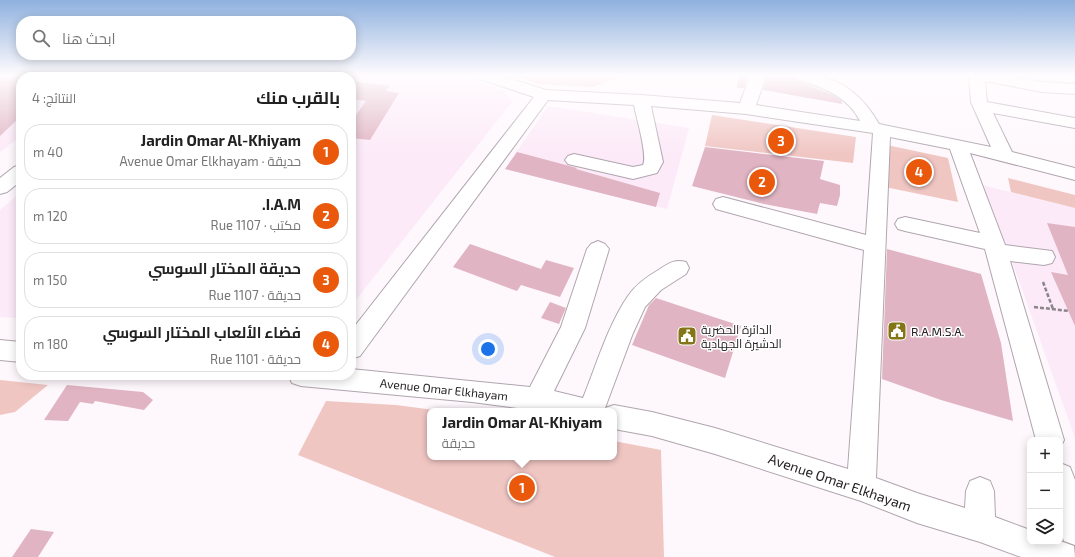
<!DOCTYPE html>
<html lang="ar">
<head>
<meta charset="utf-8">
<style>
  body { margin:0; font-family:"Exo 2",Cairo,sans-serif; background:#f6f6f6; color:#222; direction:rtl }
  .controls { position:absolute; right:12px; bottom:12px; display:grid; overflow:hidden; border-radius:8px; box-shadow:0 2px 10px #0003 }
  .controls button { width:36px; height:36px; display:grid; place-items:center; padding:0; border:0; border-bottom:1px solid #e0e0e0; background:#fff; color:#222; font:20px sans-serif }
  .you { position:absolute; left:488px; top:349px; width:14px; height:14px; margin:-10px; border:3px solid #fff; border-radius:50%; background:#1a73e8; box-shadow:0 0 0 6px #1a73e833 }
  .badge { display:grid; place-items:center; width:26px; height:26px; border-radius:50%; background:#ea580c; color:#fff; font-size:13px; font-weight:700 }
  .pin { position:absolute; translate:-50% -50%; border:2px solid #fff; box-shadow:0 1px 4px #0006 }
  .popup { position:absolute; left:427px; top:408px; width:190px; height:52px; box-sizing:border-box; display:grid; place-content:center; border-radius:8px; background:#fff; filter:drop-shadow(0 1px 3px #0005); font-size:13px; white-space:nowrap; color:#767676 }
  .popup b { font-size:15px; color:#222 }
  .popup::after { content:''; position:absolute; left:50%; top:100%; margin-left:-8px; border:8px solid transparent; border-top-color:#fff }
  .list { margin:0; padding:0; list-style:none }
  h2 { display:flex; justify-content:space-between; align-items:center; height:52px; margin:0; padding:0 16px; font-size:17px }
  h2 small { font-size:13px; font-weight:400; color:#767676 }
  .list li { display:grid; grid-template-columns:26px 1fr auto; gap:12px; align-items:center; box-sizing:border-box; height:56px; margin:0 8px 8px; padding:0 8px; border:1px solid #e0e0e0; border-radius:16px }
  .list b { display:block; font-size:15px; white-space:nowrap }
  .list p { margin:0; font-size:13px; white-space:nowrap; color:#767676 }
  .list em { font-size:13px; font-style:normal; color:#767676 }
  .icon { flex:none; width:22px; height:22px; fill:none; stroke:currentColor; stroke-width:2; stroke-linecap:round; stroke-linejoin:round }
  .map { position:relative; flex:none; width:1075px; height:557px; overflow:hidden; direction:ltr }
  .search { position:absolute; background:#fff; box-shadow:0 2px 10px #0003; left:16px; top:16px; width:340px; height:44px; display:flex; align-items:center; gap:10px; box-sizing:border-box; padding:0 14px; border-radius:16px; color:#767676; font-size:15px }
  .panel { position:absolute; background:#fff; box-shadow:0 2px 10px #0003; left:16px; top:72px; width:340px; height:308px; border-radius:16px; direction:rtl }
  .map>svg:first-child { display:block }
  .built { fill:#fceaf8 }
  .green { fill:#f0c6c3 }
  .building { fill:#e0b4c2 }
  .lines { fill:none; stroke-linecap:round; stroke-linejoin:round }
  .minor-casing { stroke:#b0a5ae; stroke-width:2 }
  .path { stroke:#8a8589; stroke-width:2.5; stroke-dasharray:4 2; stroke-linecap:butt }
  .minor { fill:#fff; fill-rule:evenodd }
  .labels { text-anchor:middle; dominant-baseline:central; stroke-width:3; stroke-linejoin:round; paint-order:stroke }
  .poi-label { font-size:12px; fill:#262225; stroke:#fff; text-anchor:start }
  .street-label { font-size:12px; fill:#262225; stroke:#fff }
  .near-street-label { font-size:14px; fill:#262225; stroke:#fff }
</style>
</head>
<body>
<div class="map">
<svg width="1075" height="557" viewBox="0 0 1075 557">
  <rect width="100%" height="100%" fill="#fef8fd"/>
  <path class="built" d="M0 76H97L21 77V136L0 152Z
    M462 76 505 91 512 102 351 306V77H155Z
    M548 106 689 128 667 209 505 169Z
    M982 185 1075 208V438L1009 253Z
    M21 192V318L0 317V210Z"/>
  <path class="green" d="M515 76H623L593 87 538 84Z
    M712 115 856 137 853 163 705 146Z
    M887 145 948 158 958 202 885 187Z
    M1008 178 1075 195V208L1011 192Z
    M0 380 48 385 15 412 0 415Z
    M326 401 396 405 442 411H430V457H614V441L661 450 664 557H555L298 455Z"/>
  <path class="building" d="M0 76H21V116L0 136Z
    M738 76H748L744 88H737Z
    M767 76H795L797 80 833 95 842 101V104L763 90Z
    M351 81 390 86 386 91 399 93 370 140 351 138V122L366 101 351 99Z
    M705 147 824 161 820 179 840 185V195L837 206 820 203 817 214 764 204 692 186Z
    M517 152 577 168 576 169 660 193 656 207 505 169Z
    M1047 223 1075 227V326L1051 272 1068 275Z
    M470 244 541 269 546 260 574 268 560 297 521 285 517 291 453 267Z
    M887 249 981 274 1001 343 1013 421 941 400 882 379Z
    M656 298 741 326 725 378 632 345 649 305Z
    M550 302 566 308 559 324 541 318Z
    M67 385 143 392 153 400 144 410 95 401 93 404 80 402 68 421 44 420Z
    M31 529 54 532 38 557H12Z"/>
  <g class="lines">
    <defs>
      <path id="minor" d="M96 76H114L115 77H97Z
        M129 76H145L128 77Z
        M478 76H503L546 90 641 95 740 103 750 76H766L756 105 860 121C848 96 823 88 798 79L796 76C804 76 814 75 822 77 848 83 866 101 879 124L991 147 971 102 969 76H1011L1042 82 1075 84V94L1042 92 985 81 987 102 1075 118V128L993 113 1012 152 1075 168V180L970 153 1005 245 1052 251 1055 257 1052 263 1044 265 1010 261 1064 440 1060 448V440H1036L985 249 905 231 898 229 895 224 898 219 905 217 980 233 950 149 890 137 876 478 917 493 965 508 966 491 970 481 980 477 990 481 994 491 995 517 1030 530V542H1060V541L1074 546 1075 557H1021L980 542 917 523 861 501 715 454 652 436 614 429V411H539L472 402 301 386 292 383 288 375H351V369L530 387 561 327 587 249 591 244 598 241 605 244 609 249 585 328 554 391 583 398C596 366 608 325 628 296 636 284 648 276 660 269 669 263 675 259 686 262L689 268 686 274 661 290 645 307 633 333 605 408 614 405 652 412 715 428 848 469 864 250 716 209 713 204 716 199 723 197 866 235 873 133 746 114 651 106 663 162 657 173 633 179 568 164 565 160 568 156 574 154 633 167 643 165C648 155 636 117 634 105L548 100 360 356 351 359V331L534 97 480 79Z
        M21 165V181L7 192 0 194V178L14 167Z
        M0 340 21 342V362L0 360Z
        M1060 463 1070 467 1075 480V545L1064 541 1060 530Z"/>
    </defs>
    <use href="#minor" class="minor-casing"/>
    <path class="path" d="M1043 282 1053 309
      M1034 307 1069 311"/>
    <use href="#minor" class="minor"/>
  </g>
  <linearGradient id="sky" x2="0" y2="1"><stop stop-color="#8fb1df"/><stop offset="0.49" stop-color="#fffcfe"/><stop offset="1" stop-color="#fffcfe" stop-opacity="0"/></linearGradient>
  <rect width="1075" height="154" fill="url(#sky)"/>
  <defs>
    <symbol id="civic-square" viewBox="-11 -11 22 22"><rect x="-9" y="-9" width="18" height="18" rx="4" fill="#847517" stroke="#fff"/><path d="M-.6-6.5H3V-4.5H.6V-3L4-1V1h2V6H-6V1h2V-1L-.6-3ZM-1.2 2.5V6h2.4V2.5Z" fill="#fff"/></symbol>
  </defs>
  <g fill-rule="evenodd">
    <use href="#civic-square" x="886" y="320" width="22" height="22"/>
    <use href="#civic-square" x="676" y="325" width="22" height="22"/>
  </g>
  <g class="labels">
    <g class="poi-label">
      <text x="701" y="329">الدائرة الحضرية<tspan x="701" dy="14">الدشيرة الجهادية</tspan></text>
      <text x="911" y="331">R.A.M.S.A.</text>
    </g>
    <g class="street-label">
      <text transform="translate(444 389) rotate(6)">Avenue Omar Elkhayam</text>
    </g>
    <g class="near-street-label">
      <text transform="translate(840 482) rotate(19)">Avenue Omar Elkhayam</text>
    </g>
  </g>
</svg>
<div class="controls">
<button>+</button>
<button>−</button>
<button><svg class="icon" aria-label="layers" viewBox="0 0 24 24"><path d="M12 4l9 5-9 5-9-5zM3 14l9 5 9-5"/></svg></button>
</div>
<div class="you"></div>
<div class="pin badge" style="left:522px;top:488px">1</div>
<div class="popup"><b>Jardin Omar Al-Khiyam</b>حديقة</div>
<div class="pin badge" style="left:762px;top:182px">2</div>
<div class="pin badge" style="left:781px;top:141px">3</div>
<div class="pin badge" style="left:919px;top:172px">4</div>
<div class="search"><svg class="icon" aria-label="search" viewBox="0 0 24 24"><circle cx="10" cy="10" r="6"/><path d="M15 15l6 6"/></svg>ابحث هنا</div>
<section class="panel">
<h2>بالقرب منك<small>النتائج: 4</small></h2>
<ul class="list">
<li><span class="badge">1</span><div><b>Jardin Omar Al-Khiyam</b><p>حديقة · Avenue Omar Elkhayam</p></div><em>40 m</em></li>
<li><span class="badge">2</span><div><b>I.A.M.</b><p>مكتب · Rue 1107</p></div><em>120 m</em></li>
<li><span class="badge">3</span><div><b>حديقة المختار السوسي</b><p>حديقة · Rue 1107</p></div><em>150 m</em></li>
<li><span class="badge">4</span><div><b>فضاء الألعاب المختار السوسي</b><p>حديقة · Rue 1101</p></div><em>180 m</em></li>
</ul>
</section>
</div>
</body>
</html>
